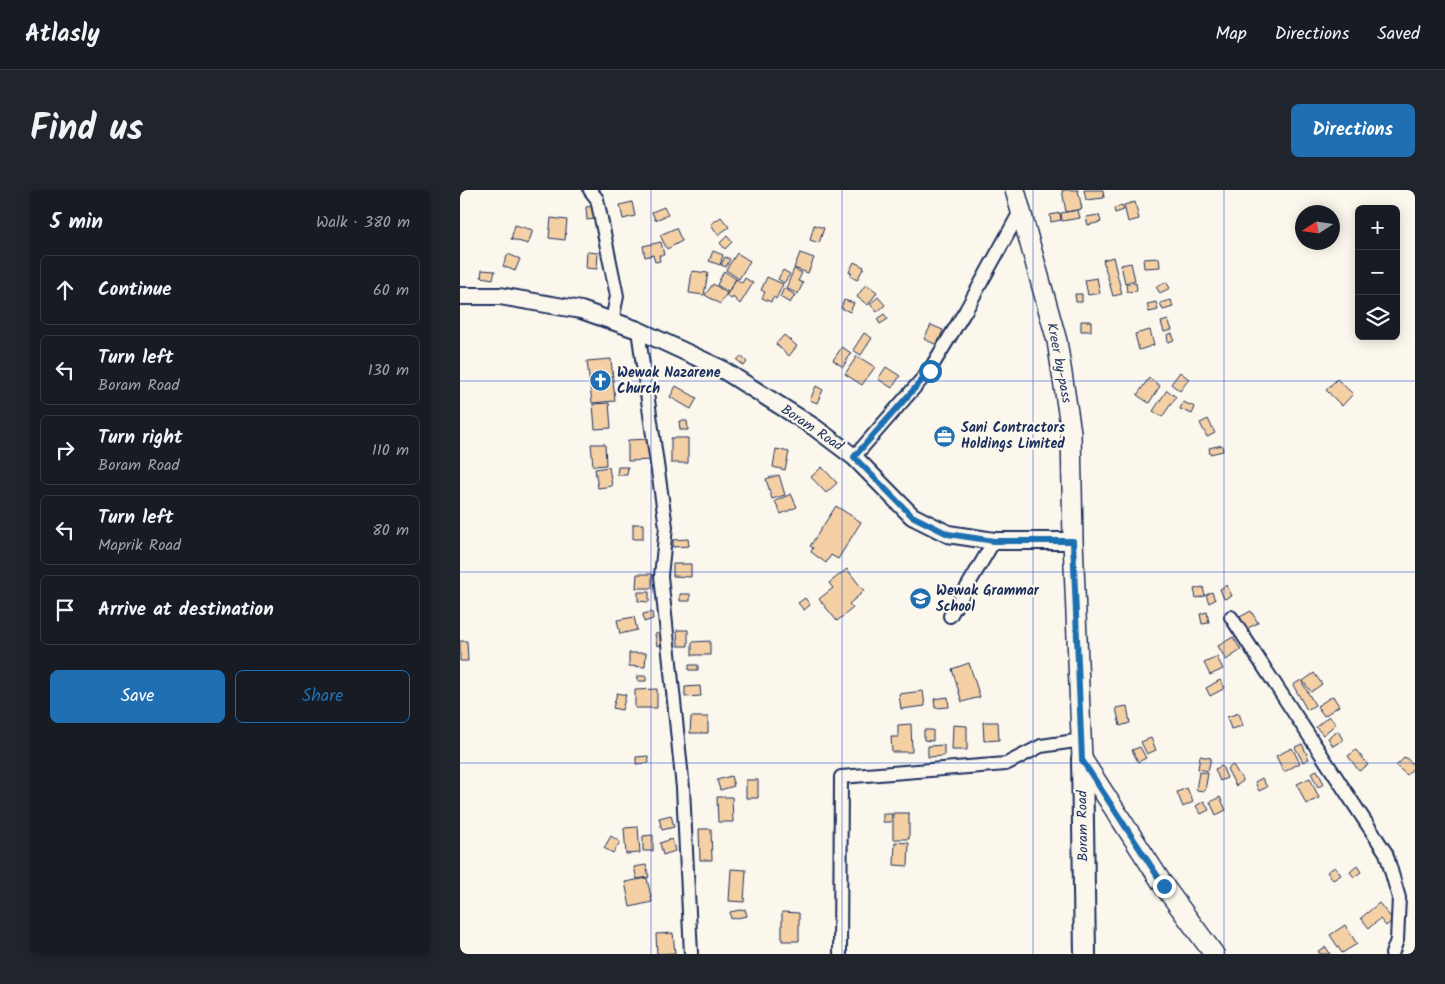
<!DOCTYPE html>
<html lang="en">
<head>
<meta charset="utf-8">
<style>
  body { margin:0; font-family:Kalam,sans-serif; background:#20242c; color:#f1f3f6 }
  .controls { position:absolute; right:15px; top:15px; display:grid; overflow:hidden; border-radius:8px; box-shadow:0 2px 12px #0003 }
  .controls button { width:45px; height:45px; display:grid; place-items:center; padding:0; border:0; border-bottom:1px solid #363941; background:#171b24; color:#f1f3f6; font:25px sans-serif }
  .compass { position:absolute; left:835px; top:15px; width:45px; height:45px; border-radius:50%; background:#171b24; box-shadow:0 2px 12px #0003; rotate:258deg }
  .stop { position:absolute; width:15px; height:15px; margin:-11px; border:4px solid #1f6fb2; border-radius:50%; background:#fff }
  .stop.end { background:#1f6fb2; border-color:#fff; box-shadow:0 1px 5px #0008 }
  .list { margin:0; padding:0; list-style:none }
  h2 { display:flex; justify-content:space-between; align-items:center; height:65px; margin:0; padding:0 20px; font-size:21px }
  h2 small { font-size:16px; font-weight:400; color:#9ea1a6 }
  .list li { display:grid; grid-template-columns:32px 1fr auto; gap:15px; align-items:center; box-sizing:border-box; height:70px; margin:0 10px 10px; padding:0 10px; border:1px solid #363941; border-radius:8px }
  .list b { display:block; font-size:19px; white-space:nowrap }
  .list p { margin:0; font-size:16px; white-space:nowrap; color:#9ea1a6 }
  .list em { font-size:16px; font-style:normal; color:#9ea1a6 }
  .actions { display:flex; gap:10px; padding:15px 20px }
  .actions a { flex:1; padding:11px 0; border:1px solid #1f6fb2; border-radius:8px; text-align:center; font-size:18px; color:#1f6fb2 }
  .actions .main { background:#1f6fb2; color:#fff }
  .icon { flex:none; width:28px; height:28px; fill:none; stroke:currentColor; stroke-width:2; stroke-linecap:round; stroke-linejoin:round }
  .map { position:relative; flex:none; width:955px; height:764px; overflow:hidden; border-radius:8px }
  header { display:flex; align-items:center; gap:30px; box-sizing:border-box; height:70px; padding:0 25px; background:#171b24; border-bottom:1px solid #363941 }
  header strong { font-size:24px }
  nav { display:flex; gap:28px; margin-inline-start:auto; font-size:18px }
  .intro { display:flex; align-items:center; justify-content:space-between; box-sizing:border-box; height:120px; padding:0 30px }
  h1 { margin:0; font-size:35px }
  .button { padding:12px 22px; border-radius:8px; background:#1f6fb2; color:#fff; font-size:18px; font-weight:700 }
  main { display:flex; gap:30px; padding:0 30px }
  aside { flex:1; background:#171b24; border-radius:8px; box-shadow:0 2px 12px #0003 }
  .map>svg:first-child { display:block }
  .building { fill:#f4d0a4; stroke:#1b2f5e }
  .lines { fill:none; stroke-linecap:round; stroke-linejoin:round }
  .minor-casing { stroke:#1b2f5e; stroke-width:16 }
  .tertiary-casing { stroke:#1b2f5e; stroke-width:20 }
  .secondary-casing { stroke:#1b2f5e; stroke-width:22 }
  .primary-casing { stroke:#1b2f5e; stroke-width:24 }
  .minor { stroke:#fbf7ec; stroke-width:12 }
  .tertiary { stroke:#fbf7ec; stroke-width:16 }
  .secondary { stroke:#fbf7ec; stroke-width:19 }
  .primary { stroke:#fbf7ec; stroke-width:20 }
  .route { stroke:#1f6fb2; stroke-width:6 }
  .grid { fill:none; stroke:#1d4ed8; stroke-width:1; stroke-opacity:0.55 }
  .labels { text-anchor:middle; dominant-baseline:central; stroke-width:4.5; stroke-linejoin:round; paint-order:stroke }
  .street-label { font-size:14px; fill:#1b2f5e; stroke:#fbf7ec }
  .poi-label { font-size:14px; font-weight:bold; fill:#1b2f5e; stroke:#fbf7ec; text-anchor:start }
</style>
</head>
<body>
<header>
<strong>Atlasly</strong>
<nav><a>Map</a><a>Directions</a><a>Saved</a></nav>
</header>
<div class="intro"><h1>Find us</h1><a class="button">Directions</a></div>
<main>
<aside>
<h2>5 min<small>Walk · 380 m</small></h2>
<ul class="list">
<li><svg class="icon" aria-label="ahead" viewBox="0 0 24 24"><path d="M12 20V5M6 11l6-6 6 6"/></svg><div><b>Continue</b></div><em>60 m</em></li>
<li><svg class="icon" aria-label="left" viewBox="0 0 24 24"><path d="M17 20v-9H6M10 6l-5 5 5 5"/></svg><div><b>Turn left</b><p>Boram Road</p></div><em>130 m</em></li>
<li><svg class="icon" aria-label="right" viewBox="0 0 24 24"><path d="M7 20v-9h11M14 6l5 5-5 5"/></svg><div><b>Turn right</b><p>Boram Road</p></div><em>110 m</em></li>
<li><svg class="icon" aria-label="left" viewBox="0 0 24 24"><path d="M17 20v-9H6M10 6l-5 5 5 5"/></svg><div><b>Turn left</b><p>Maprik Road</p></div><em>80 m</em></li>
<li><svg class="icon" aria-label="arrive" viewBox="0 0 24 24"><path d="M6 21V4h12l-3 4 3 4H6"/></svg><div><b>Arrive at destination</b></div></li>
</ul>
<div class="actions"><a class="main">Save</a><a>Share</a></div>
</aside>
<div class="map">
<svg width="955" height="764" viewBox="0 0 955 764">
  <rect width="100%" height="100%" fill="#fbf7ec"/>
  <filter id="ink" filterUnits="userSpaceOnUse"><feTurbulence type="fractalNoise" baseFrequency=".02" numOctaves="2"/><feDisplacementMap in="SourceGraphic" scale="10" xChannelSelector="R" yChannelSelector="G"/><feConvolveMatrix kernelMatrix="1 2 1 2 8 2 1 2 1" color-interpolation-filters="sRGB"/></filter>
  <g filter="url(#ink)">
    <path class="building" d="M602 0H618L622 19 606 22Z
      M624 0H643L644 8 626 10Z
      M172 12 175 26 163 29 160 15Z
      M675 12 679 29 668 32 664 15Z
      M662 15 664 20 655 23 654 18Z
      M134 16 135 29 127 30 126 17Z
      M204 17 208 25 195 30 192 22Z
      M618 20 620 28 602 31 601 23Z
      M600 23 601 30 591 32 590 25Z
      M639 25 641 32 628 35 626 27Z
      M261 27 269 37 258 45 251 34Z
      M91 28 107 30 105 50 89 48Z
      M55 35 73 40 68 54 51 49Z
      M354 35 364 38 359 53 350 50Z
      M216 38 222 51 207 59 200 45Z
      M267 46 272 52 265 59 260 53Z
      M201 52 204 65H199L200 71 195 72 193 65 185 67 183 56Z
      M253 61 263 65 260 75 249 71Z
      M127 62 138 63 137 79 126 78Z
      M277 63 290 71 279 89 266 80Z
      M340 63 354 68 348 83 334 78Z
      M48 64 60 69 55 81 43 76Z
      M265 67 270 69 266 77 261 75Z
      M653 67 662 104 653 106 643 70Z
      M699 68 700 77 684 78 683 69Z
      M394 72 404 77 397 90 390 86 392 83 389 82Z
      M671 73 675 90 665 93 661 75Z
      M334 79 342 83 338 91 343 93 338 104 326 98Z
      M22 80 35 81 33 89 21 87Z
      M323 80 330 84 324 93 318 89Z
      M232 81 248 83 244 105 229 103Z
      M264 81 276 89 268 102 257 95Z
      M307 87 323 94 316 109 313 107 311 112 302 108 305 102 301 100Z
      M285 88 293 93 280 114 273 107 272 109 266 106 276 89 282 93Z
      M637 88 640 103 628 105 625 90Z
      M706 92 710 98 700 103 696 97Z
      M676 93 677 101 667 102 666 94Z
      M253 94 267 103 260 114 245 105Z
      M406 94 417 102 408 115 397 107Z
      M324 98 335 105 330 113 320 107Z
      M615 104H622V112H616Z
      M418 107 425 115 417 122 410 114Z
      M384 110 394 113 390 122 381 118Z
      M711 110 713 117 703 120 700 113Z
      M696 112 698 120 689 122 687 114Z
      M424 124 428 129 420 134 417 129Z
      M708 130 712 140 704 142 701 132Z
      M621 131H631V141H621Z
      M471 135 483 140 477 155 464 149Z
      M690 140 694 155 679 160 675 144Z
      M404 143 412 148 401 165 393 160Z
      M712 143 714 150 708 152 707 145Z
      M324 145 337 156 329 166 316 154Z
      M382 157 391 163 383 177 373 170Z
      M281 166 287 172 284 176 277 170Z
      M397 166 415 177 402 195 385 184Z
      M151 169 155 211 132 213 127 171Z
      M426 177 440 186 432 198 418 189Z
      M720 182 729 189 720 201 711 194Z
      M689 188 700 196 689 213 677 205Z
      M877 189 893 204 882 216 866 200Z
      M216 196 237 208 231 219 210 207Z
      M356 196 363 200 357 213 350 210Z
      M707 200 716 207 702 227 693 221Z
      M723 212 735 217 732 224 720 219Z
      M149 213 151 238 135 239 133 214Z
      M748 229 755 243 747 247 740 233Z
      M219 231H227L228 240H220Z
      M211 248H228V273H211Z
      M190 249 191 270 168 271V250Z
      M131 254H145L146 275 133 276Z
      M762 255 763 261 750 264 749 258Z
      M316 259 329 262 325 280 313 277Z
      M149 277 152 296 138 298 135 279Z
      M158 277H168L167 285H157Z
      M362 277 377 293 366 303 351 287Z
      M319 285 325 305 312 309 306 289Z
      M331 304 337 317 321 324 315 311Z
      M376 316 401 332 378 369 371 365 366 373 351 362 353 358 350 356Z
      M173 334H183V349H173Z
      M228 349 229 356 213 357V350Z
      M213 374H231V387L213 386Z
      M387 379 404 401 389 414 393 418 377 431 359 409 373 398 369 393Z
      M177 384H192V398H176Z
      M767 395 772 406 764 409 760 399Z
      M743 397 745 406 736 408 734 399Z
      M178 402H189V412L178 411Z
      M752 402 755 410 749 413 746 405Z
      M220 404H230V411H220Z
      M345 408 350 415 344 420 338 413Z
      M791 421 798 433 784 440 778 428Z
      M192 422 193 429 184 432 183 424Z
      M747 422 749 433 742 434 740 424Z
      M174 427 177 440 160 444 157 430Z
      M217 440H228V456H218Z
      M202 443 204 454 197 456 195 444Z
      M773 447 781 460 766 470 758 456Z
      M0 451H7L8 471H0Z
      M250 451V465H232V452Z
      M169 463H186L185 477 169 476Z
      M757 467 763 479 750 485 744 473Z
      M509 473 520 507 502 512 492 479Z
      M229 475H238V480H229Z
      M854 483 862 494 851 502 843 491Z
      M177 486H186V491H178Z
      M760 490 765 498 750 506 746 498Z
      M841 490 855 515 847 520 833 495Z
      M240 496 241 506 225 507V497Z
      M197 499V518H175V500Z
      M463 501 465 516 441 519 439 504Z
      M157 503 166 505 162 520 153 518Z
      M873 506 879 516 864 526 857 516Z
      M488 507 489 517 475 518 474 509Z
      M667 516 670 533 660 536 656 518Z
      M779 523 783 536 771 539 767 527Z
      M869 526 876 534 863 545 856 537Z
      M231 527H248V543H230Z
      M523 532H538L539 550 524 551Z
      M451 534 452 562H432L431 547H438V535Z
      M493 535 507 536V560H492Z
      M464 540H473V551L464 550Z
      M878 541 883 550 873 556 868 548Z
      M691 548 696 560 687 564 681 552Z
      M842 554 849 569 843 572 835 557Z
      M484 555V566L468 567V556Z
      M680 557 686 568 678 572 672 560Z
      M832 558 840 573 824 582 816 566Z
      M896 560 908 575 899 581 888 566Z
      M188 566 189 573 176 574V567Z
      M740 566 751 568 748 581 738 579Z
      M945 567 955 576 947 585 936 576Z
      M773 575 783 591 776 596 767 579Z
      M762 576 767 588 760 591 755 579Z
      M857 580 864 594 858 597 851 583Z
      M739 582 748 583 745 601 736 600Z
      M271 586 274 596 260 600 257 590Z
      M802 588 807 597 799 601 795 592Z
      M850 588 859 608 846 614 837 594Z
      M286 590H298V608H286Z
      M727 598 733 612 723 617 717 602Z
      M257 607H272L273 632H258Z
      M760 607 766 620 756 625 750 612Z
      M744 611 749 620 741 624 736 616Z
      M433 623H449V649H433Z
      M423 624H432L431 632H423Z
      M211 625 214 637 202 640 199 628Z
      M178 637 180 663 166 664 164 638Z
      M239 639H251L252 670H240Z
      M193 645V661H183V646Z
      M151 646 160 652 153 663 144 658Z
      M212 649 215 661 203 665 200 653Z
      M435 652 449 653 448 676 434 675Z
      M186 675 189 687 177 689 174 677Z
      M897 676 901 682 894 687 890 682Z
      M875 677 881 685 873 690 867 682Z
      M271 679 286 680 284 712 269 711Z
      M187 688 192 712 170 717 165 692Z
      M919 713 933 730 926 736 920 729 909 738 901 728Z
      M285 719 287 726 271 729 270 722Z
      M322 722 339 723V751H322Z
      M885 735 897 754 882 763 870 745Z
      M213 743 215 763 197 764 196 744Z
      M866 757 870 764H860L858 761Z"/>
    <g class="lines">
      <defs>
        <path id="minor" d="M130 0 137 9 157 106 152 131
          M178 140 206 337 201 386 223 598 231 764
          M394 267 469 181 506 120 561 20
          M490 426 534 351
          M771 427 926 663 939 708 937 750 932 764
          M380 764 381 587 546 574 581 556 622 550"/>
        <path id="tertiary" d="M0 106H40L121 120 178 140 260 178 354 237 394 267 452 326 488 344 534 351H613"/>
        <path id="secondary" d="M555 0 597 151 611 242 613 351 622 569 704 696 754 764"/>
        <path id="primary" d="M622 569 625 764"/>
      </defs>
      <use href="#minor" class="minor-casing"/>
      <use href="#tertiary" class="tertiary-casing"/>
      <use href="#secondary" class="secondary-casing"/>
      <use href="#primary" class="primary-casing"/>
      <use href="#minor" class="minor"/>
      <use href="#tertiary" class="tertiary"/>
      <use href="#secondary" class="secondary"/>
      <use href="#primary" class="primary"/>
    </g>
  </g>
  <g class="lines" filter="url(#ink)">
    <path class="route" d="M470 181 394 267 452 326 488 344 534 351H613L622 570 704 696"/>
  </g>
  <path class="grid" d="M191 0V764M382 0V764M573 0V764M764 0V764M0 191H955M0 382H955M0 573H955"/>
  <defs>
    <symbol id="church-disc" viewBox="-11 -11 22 22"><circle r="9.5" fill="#1f6fb2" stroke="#fbf7ec"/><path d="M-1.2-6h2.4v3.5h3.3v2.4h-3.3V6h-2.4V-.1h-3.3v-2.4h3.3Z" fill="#fff"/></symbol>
    <symbol id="office-disc" viewBox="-11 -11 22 22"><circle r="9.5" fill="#1f6fb2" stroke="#fbf7ec"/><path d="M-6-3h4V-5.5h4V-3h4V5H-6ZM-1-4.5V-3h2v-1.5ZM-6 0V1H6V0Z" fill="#fff"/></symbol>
    <symbol id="school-disc" viewBox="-11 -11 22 22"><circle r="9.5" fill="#1f6fb2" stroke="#fbf7ec"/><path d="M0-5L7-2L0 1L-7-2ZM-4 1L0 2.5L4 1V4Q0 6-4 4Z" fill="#fff"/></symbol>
  </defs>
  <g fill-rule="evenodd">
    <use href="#church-disc" x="128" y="178" width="25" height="25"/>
    <use href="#office-disc" x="472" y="234" width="25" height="25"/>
    <use href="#school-disc" x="448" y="396" width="25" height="25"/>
  </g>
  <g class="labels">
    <g class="street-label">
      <text transform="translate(599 173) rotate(79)">Kreer by-pass</text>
      <text transform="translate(352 238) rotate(34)">Boram Road</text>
      <text transform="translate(623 636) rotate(-91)">Boram Road</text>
    </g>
    <g class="poi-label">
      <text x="157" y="183">Wewak Nazarene<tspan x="157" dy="16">Church</tspan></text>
      <text x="501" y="238">Sani Contractors<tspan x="501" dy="16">Holdings Limited</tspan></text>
      <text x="476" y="401">Wewak Grammar<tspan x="476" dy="16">School</tspan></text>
    </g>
  </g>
</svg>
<div class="controls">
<button>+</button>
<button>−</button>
<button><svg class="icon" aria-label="layers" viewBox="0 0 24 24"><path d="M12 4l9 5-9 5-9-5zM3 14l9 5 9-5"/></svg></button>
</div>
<svg class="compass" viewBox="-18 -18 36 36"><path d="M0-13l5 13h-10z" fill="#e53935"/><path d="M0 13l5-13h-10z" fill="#9ea1a6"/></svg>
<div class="stop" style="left:470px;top:181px"></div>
<div class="stop end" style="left:704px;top:696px"></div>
</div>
</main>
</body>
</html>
